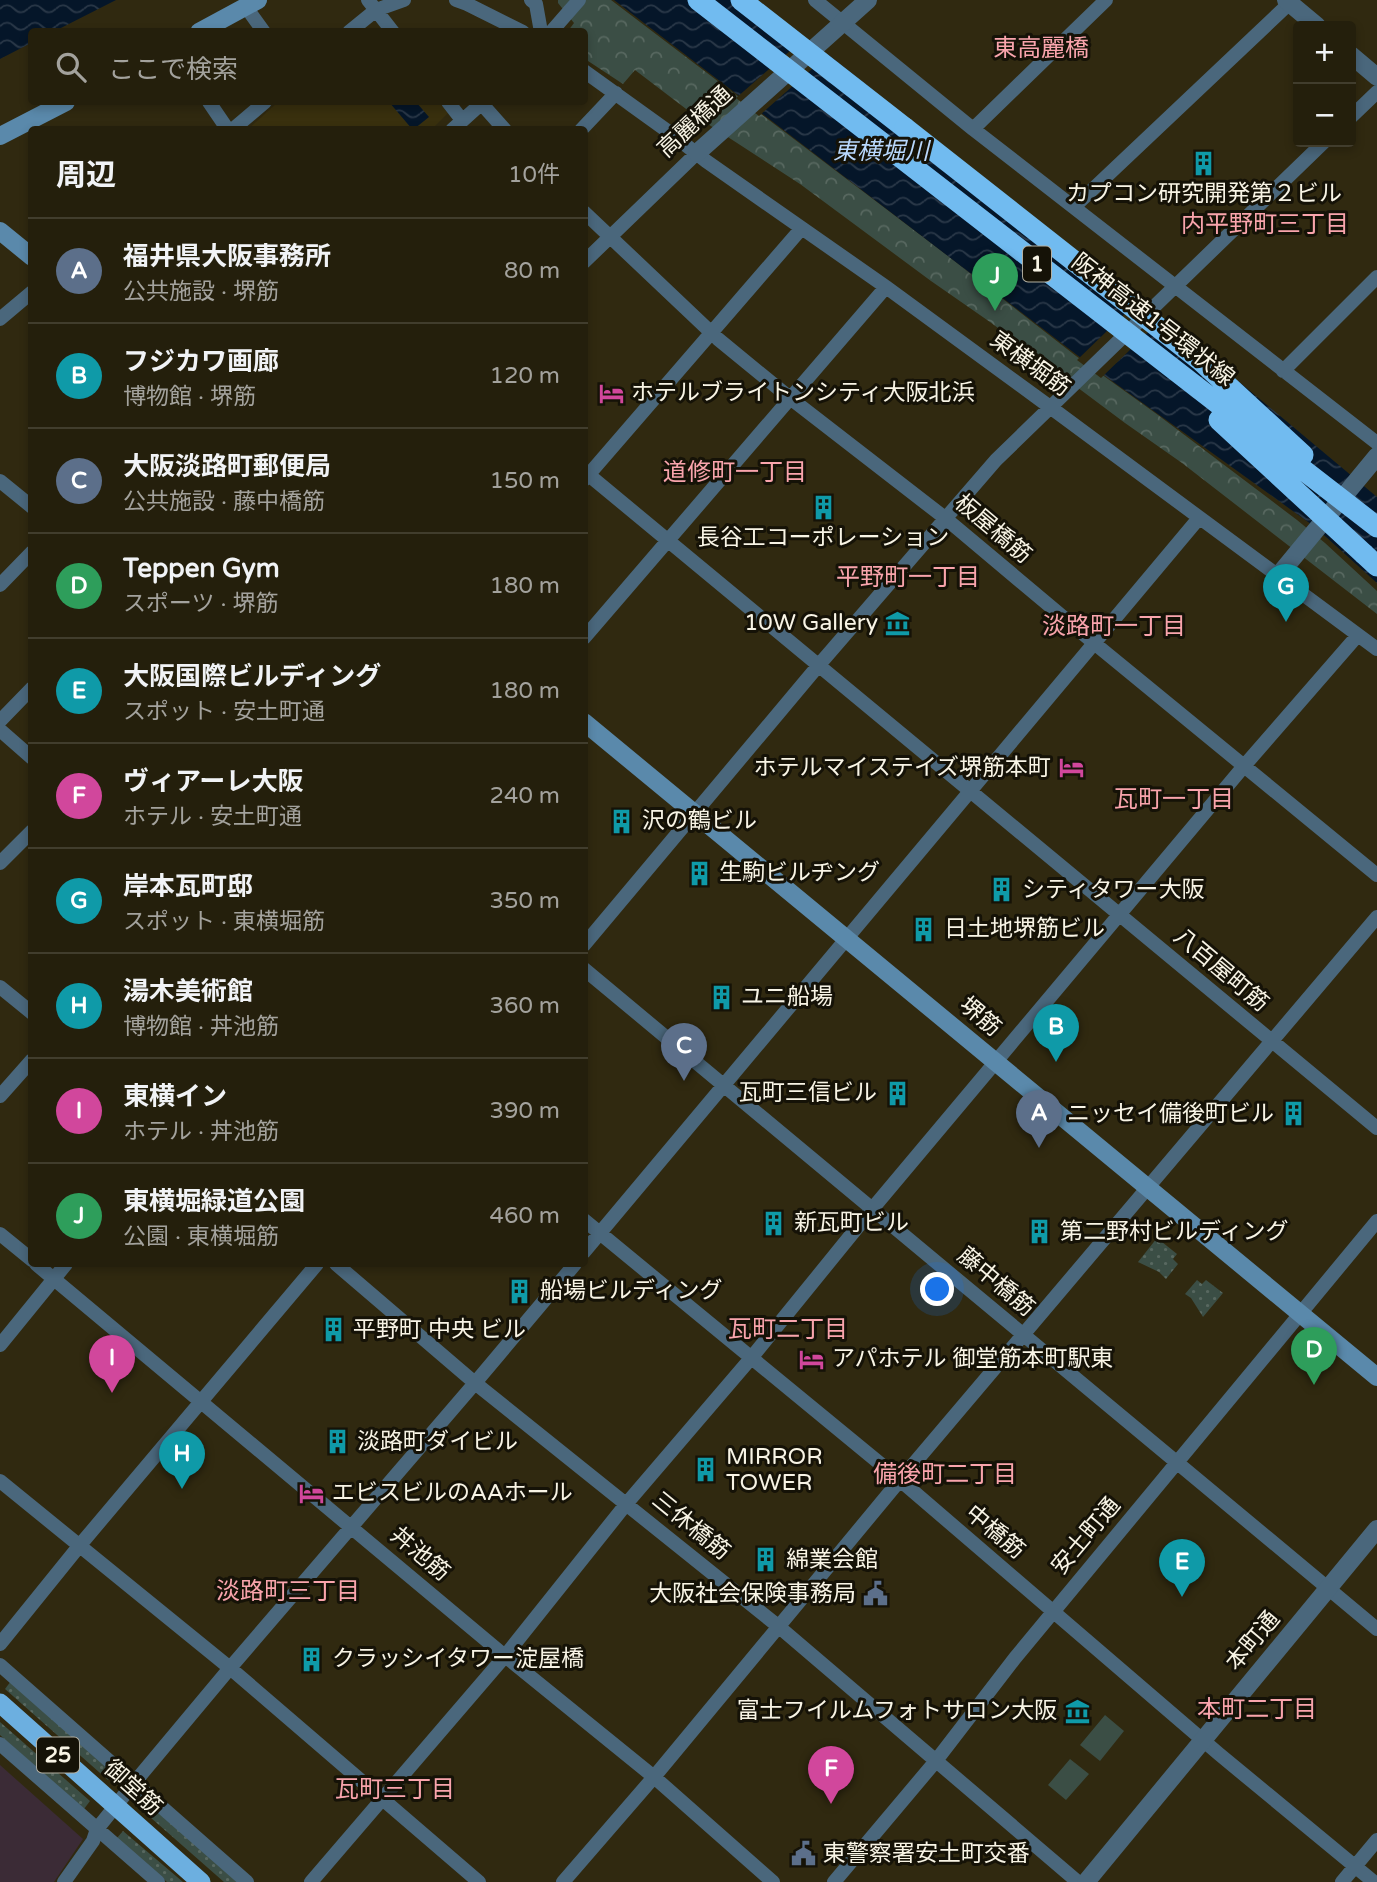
<!DOCTYPE html>
<html lang="ja">
<head>
<meta charset="utf-8">
<style>
  body { margin:0; font-family:"Varela Round","Noto Sans JP",sans-serif; background:#302c1a; color:#f1f3f6 }
  .controls { position:absolute; right:21px; top:21px; display:grid; overflow:hidden; border-radius:7px; box-shadow:0 4px 10px #0003 }
  .controls button { width:63px; height:63px; display:grid; place-items:center; padding:0; border:0; border-bottom:2px solid #413d2d; background:#241f0c; color:#f1f3f6; font:35px sans-serif }
  .you { position:absolute; left:938px; top:1290px; width:24px; height:24px; margin:-18px; border:5px solid #fff; border-radius:50%; background:#1a73e8; box-shadow:0 0 0 10px #1a73e833 }
  .badge { display:grid; place-items:center; width:46px; height:46px; border-radius:50%; background:#0f766e; color:#fff; font-size:23px; font-weight:700 }
  .pin { position:absolute; translate:-50% -58px; filter:drop-shadow(0 2px 4px #0008) }
  .pin::after { content:''; position:absolute; top:37px; width:24px; height:21px; background:inherit; clip-path:polygon(0 0,100% 0,50% 100%) }
  .list { margin:0; padding:0; list-style:none }
  h2 { display:flex; justify-content:space-between; align-items:center; height:91px; margin:0; padding:0 28px; font-size:30px }
  h2 small { font-size:23px; font-weight:400; color:#a3a29d }
  .list li { display:grid; grid-template-columns:46px 1fr auto; gap:21px; align-items:center; box-sizing:border-box; height:105px; padding:0 28px; border-top:2px solid #413d2d }
  .list b { display:block; font-size:26px; white-space:nowrap }
  .list p { margin:0; font-size:23px; white-space:nowrap; color:#a3a29d }
  .list em { font-size:23px; font-style:normal; color:#a3a29d }
  .icon { flex:none; width:38px; height:38px; fill:none; stroke:currentColor; stroke-width:2; stroke-linecap:round; stroke-linejoin:round }
  .map { position:relative; flex:none; width:1377px; height:1882px; overflow:hidden }
  .search { position:absolute; background:#241f0c; box-shadow:0 4px 10px #0003; left:28px; top:28px; width:560px; height:77px; display:flex; align-items:center; gap:18px; box-sizing:border-box; padding:0 24px; border-radius:7px; color:#a3a29d; font-size:26px }
  .panel { position:absolute; background:#241f0c; box-shadow:0 4px 10px #0003; left:28px; top:126px; width:560px; height:1141px; border-radius:7px }
  .map>svg:first-child { display:block }
  .commercial { fill:#3b2b36 }
  .built { fill:#39300e }
  .grass { fill:url(#grass-dots) }
  .park { fill:url(#park-crowns) }
  .garden { fill:#3b4e45 }
  .water { fill:url(#water-waves) }
  .pier { fill:#302910 }
  .lines { fill:none; stroke-linecap:round; stroke-linejoin:round }
  .minor { stroke:#4a677c; stroke-width:14 }
  .tertiary { stroke:#4a677c; stroke-width:18 }
  .secondary { stroke:#5a89ab; stroke-width:18 }
  .trunk { stroke:#6cafe0; stroke-width:19 }
  .motorway { stroke:#71bbf0; stroke-width:21 }
  .motorway-bridge { stroke:#71bbf0; stroke-width:21 }
  .labels { text-anchor:middle; dominant-baseline:central; stroke-width:6; stroke-linejoin:round; paint-order:stroke }
  .shield { fill:#151207; stroke:#b4b0a2; stroke-width:2 }
  .shield-label { font-size:21px; font-weight:bold; fill:#f8f4e5 }
  .street-label { font-size:23px; fill:#f8f4e5; stroke:#151207 }
  .poi-label { font-size:23px; fill:#f8f4e5; stroke:#151207; text-anchor:start }
  .neighbourhood-label { font-size:24px; fill:#f9a4ac; stroke:#151207 }
  .water-label { font-size:24px; font-style:italic; fill:#b9d8fd; stroke:#151207 }
</style>
</head>
<body>
<div class="map">
<svg width="1377" height="1882" viewBox="0 0 1377 1882">
  <defs>
    <pattern id="grass-dots" width="8" height="8" patternUnits="userSpaceOnUse" patternTransform="scale(1.75)"><rect width="8" height="8" fill="#3b4e45"/><path d="M2 2h.1M6 6h.1" fill="none" stroke="#586860" stroke-width="1.8" stroke-linecap="round"/></pattern>
    <pattern id="park-crowns" width="20" height="18" patternUnits="userSpaceOnUse" patternTransform="scale(1.75)"><rect width="20" height="18" fill="#3b4e45"/><path d="M2 6a3 3 0 1 1 6 0M12 15a3 3 0 1 1 6 0" fill="none" stroke="#586860"/></pattern>
    <pattern id="water-waves" width="16" height="10" patternUnits="userSpaceOnUse" patternTransform="scale(1.75)"><rect width="16" height="10" fill="#051629"/><path d="M0 5q4-4 8 0t8 0" fill="none" stroke="#2a3848"/></pattern>
  </defs>
  <rect width="100%" height="100%" fill="#302910"/>
  <path class="commercial" d="M0 1765 83 1839 54 1882H0Z"/>
  <path class="built" d="M278 102H439L448 113 432 129 247 130Z"/>
  <path class="grass" d="M1157 1238 1177 1254 1173 1259 1178 1264 1166 1279 1159 1272 1138 1262Z
    M1197 1280 1202 1284 1206 1280 1223 1293 1203 1317 1191 1298 1185 1294Z
    M11 1681 114 1772 108 1780 5 1689Z
    M0 1722 90 1801 84 1809 0 1735Z
    M149 1802 240 1882H224L142 1810Z
    M123 1831 183 1882H167L117 1838Z"/>
  <path class="park" d="M558 0H611L948 256 1076 356 1158 415 1297 520 1325 543 1377 591V614L1182 463 1125 423 990 322 931 281 800 184 694 115 635 70 623 84 585 59 584 32 568 31 574 23 558 3Z"/>
  <path class="garden" d="M1105 1715 1124 1731 1100 1761 1080 1745Z
    M1070 1759 1089 1774 1066 1800 1048 1785Z"/>
  <path class="water" d="M0 0H116L55 31 32 32 31 43 0 59Z
    M614 0H752L802 39 810 40 1225 370 1377 497V583L1315 527 1094 368Z
    M389 102H416L429 117 414 129H412Z"/>
  <path class="pier" d="M807 36 829 54 759 116 736 98Z
    M1140 299 1164 317 1101 378 1077 360Z"/>
  <g class="lines">
    <path class="minor" d="M368 0 393 32
      M456 0 467 4 523 32
      M531 0 536 4 541 32
      M815 0 973 129 1377 443
      M246 7 264 32
      M349 32 376 10 404 0
      M551 32 579 0
      M584 71 673 135 706 161 886 287 1050 407 1377 649
      M209 102 228 130
      M448 102 462 120
      M481 103 505 130
      M1351 117 1377 92
      M973 129 1106 0
      M232 130 265 102
      M452 130 483 102
      M581 130 616 93
      M1074 207 1293 0
      M584 212 718 339 790 398 945 518 1094 643 1377 875
      M584 262 697 153
      M0 319 32 292
      M1283 371 1377 277
      M584 471 1377 1128
      M584 480 801 229
      M0 481 32 507
      M0 585 32 552
      M584 638 886 287
      M0 721 32 688
      M0 730 32 758
      M0 863 32 831
      M584 945 818 666 996 460 1324 142
      M584 969 1377 1629
      M0 987 32 1013
      M0 1096 32 1060
      M584 1220 900 1480 1219 1754 1374 1882
      M0 1234 32 1260
      M584 1252 1199 518
      M36 1264 505 1656 654 1777 773 1882
      M336 1264 475 1383 778 1626 1078 1882
      M0 1345 66 1264
      M0 1481 230 1668 479 1882
      M0 1644 80 1545 317 1264
      M0 1665 247 1882
      M0 1744 158 1882
      M64 1882 93 1841 97 1829 134 1783 230 1668 475 1383 575 1264
      M311 1882 505 1656 627 1503 752 1357 873 1208 1244 766 1358 635
      M563 1882 654 1777 900 1480 1377 917
      M834 1882 935 1762 1015 1658 1377 1221
      M1342 1882 1377 1840"/>
    <path class="tertiary" d="M1286 0 1317 26
      M1351 55 1377 77
      M697 153 868 0
      M1278 576 1377 456
      M1086 1882 1377 1529"/>
    <path class="secondary" d="M199 32 258 0
      M0 136 66 102
      M0 231 32 257
      M584 722C850 939 1112 1160 1377 1377"/>
    <path class="trunk" d="M0 1703 201 1882"/>
    <path class="motorway" d="M741 0 905 128
      M1364 554 1377 566"/>
    <path class="motorway-bridge" d="M698 0 1377 527
      M905 128 1201 361 1303 455
      M1219 420 1364 554"/>
  </g>
  <defs>
    <symbol id="building-bare" viewBox="-9 -9 18 18"><path d="M-4-6H4V6H1V3H-1V6H-4ZM-2.5-4.3h1.7v1.8h-1.7ZM.8-4.3h1.7v1.8H.8ZM-2.5-1h1.7V.8h-1.7ZM.8-1h1.7V.8H.8Z" fill="#0f9aa8" stroke="#151207" stroke-width="2.5" paint-order="stroke"/></symbol>
    <symbol id="hotel-bare" viewBox="-9 -9 18 18"><path d="M-6-4.5h1.5V1H6V5H4.5V3h-9V5H-6ZM-4 0a1.8 1.8 0 1 1 3.6 0ZM.5 0V-2.5h3Q6-2.5 6 0Z" fill="#d1479c" stroke="#151207" stroke-width="2.5" paint-order="stroke"/></symbol>
    <symbol id="museum-bare" viewBox="-9 -9 18 18"><path d="M0-6L6-3V-2H-6V-3ZM-5-1h2V3h-2ZM-1-1h2V3h-2ZM3-1h2V3H3ZM-6 4H6V6H-6Z" fill="#0f9aa8" stroke="#151207" stroke-width="2.5" paint-order="stroke"/></symbol>
    <symbol id="civic-bare" viewBox="-9 -9 18 18"><path d="M-.6-6.5H3V-4.5H.6V-3L4-1V1h2V6H-6V1h2V-1L-.6-3ZM-1.2 2.5V6h2.4V2.5Z" fill="#5c6f8a" stroke="#151207" stroke-width="2.5" paint-order="stroke"/></symbol>
  </defs>
  <g fill-rule="evenodd">
    <use href="#building-bare" x="1186" y="146" width="35" height="35"/>
    <use href="#hotel-bare" x="594" y="376" width="35" height="35"/>
    <use href="#building-bare" x="806" y="490" width="35" height="35"/>
    <use href="#museum-bare" x="880" y="606" width="35" height="35"/>
    <use href="#hotel-bare" x="1054" y="750" width="35" height="35"/>
    <use href="#building-bare" x="604" y="804" width="35" height="35"/>
    <use href="#building-bare" x="682" y="856" width="35" height="35"/>
    <use href="#building-bare" x="984" y="872" width="35" height="35"/>
    <use href="#building-bare" x="906" y="912" width="35" height="35"/>
    <use href="#building-bare" x="704" y="980" width="35" height="35"/>
    <use href="#building-bare" x="880" y="1076" width="35" height="35"/>
    <use href="#building-bare" x="1276" y="1096" width="35" height="35"/>
    <use href="#building-bare" x="756" y="1206" width="35" height="35"/>
    <use href="#building-bare" x="1022" y="1214" width="35" height="35"/>
    <use href="#building-bare" x="502" y="1274" width="35" height="35"/>
    <use href="#building-bare" x="316" y="1312" width="35" height="35"/>
    <use href="#hotel-bare" x="794" y="1342" width="35" height="35"/>
    <use href="#building-bare" x="320" y="1424" width="35" height="35"/>
    <use href="#building-bare" x="688" y="1452" width="35" height="35"/>
    <use href="#hotel-bare" x="294" y="1476" width="35" height="35"/>
    <use href="#building-bare" x="748" y="1542" width="35" height="35"/>
    <use href="#civic-bare" x="858" y="1576" width="35" height="35"/>
    <use href="#building-bare" x="294" y="1642" width="35" height="35"/>
    <use href="#museum-bare" x="1060" y="1694" width="35" height="35"/>
    <use href="#civic-bare" x="786" y="1836" width="35" height="35"/>
  </g>
  <g class="labels">
    <g class="shield">
      <rect x="1023" y="246.5" width="28" height="35" rx="5"/>
      <rect x="37" y="1737.5" width="42" height="35" rx="5"/>
    </g>
    <g class="shield-label">
      <text x="1037" y="264">1</text>
      <text x="58" y="1755">25</text>
    </g>
    <g class="street-label">
      <text transform="translate(695 122) rotate(-43)">高麗橋通</text>
      <text transform="translate(1153 320) rotate(38)">阪神高速1号環状線</text>
      <text transform="translate(1030 364) rotate(36)">東横堀筋</text>
      <text transform="translate(993 529) rotate(40)">板屋橋筋</text>
      <text transform="translate(1221 970) rotate(40)">八百屋町筋</text>
      <text transform="translate(980 1017) rotate(40)">堺筋</text>
      <text transform="translate(996 1282) rotate(40)">藤中橋筋</text>
      <text transform="translate(691 1526) rotate(39)">三休橋筋</text>
      <text transform="translate(995 1532) rotate(40)">中橋筋</text>
      <text transform="translate(1086 1536) rotate(-50)">安土町通</text>
      <text transform="translate(420 1554) rotate(40)">丼池筋</text>
      <text transform="translate(1253 1641) rotate(-50)">本町通</text>
      <text transform="translate(133 1788) rotate(42)">御堂筋</text>
    </g>
    <g class="poi-label">
      <text x="1204" y="194" text-anchor="middle">カプコン研究開発第２ビル</text>
      <text x="631" y="393">ホテルブライトンシティ大阪北浜</text>
      <text x="823" y="538" text-anchor="middle">長谷工コーポレーション</text>
      <text x="878" y="623" text-anchor="end">10W Gallery</text>
      <text x="1051" y="768" text-anchor="end">ホテルマイステイズ堺筋本町</text>
      <text x="642" y="821">沢の鶴ビル</text>
      <text x="719" y="873">生駒ビルヂング</text>
      <text x="1022" y="890">シティタワー大阪</text>
      <text x="944" y="929">日土地堺筋ビル</text>
      <text x="741" y="997">ユニ船場</text>
      <text x="877" y="1093" text-anchor="end">瓦町三信ビル</text>
      <text x="1274" y="1114" text-anchor="end">ニッセイ備後町ビル</text>
      <text x="794" y="1223">新瓦町ビル</text>
      <text x="1060" y="1232">第二野村ビルディング</text>
      <text x="540" y="1291">船場ビルディング</text>
      <text x="353" y="1330">平野町 中央 ビル</text>
      <text x="832" y="1359">アパホテル 御堂筋本町駅東</text>
      <text x="357" y="1442">淡路町ダイビル</text>
      <text x="726" y="1457">MIRROR<tspan x="726" dy="26">TOWER</tspan></text>
      <text x="332" y="1493">エビスビルのAAホール</text>
      <text x="786" y="1560">綿業会館</text>
      <text x="856" y="1594" text-anchor="end">大阪社会保険事務局</text>
      <text x="332" y="1659">クラッシイタワー淀屋橋</text>
      <text x="1057" y="1711" text-anchor="end">富士フイルムフォトサロン大阪</text>
      <text x="823" y="1854">東警察署安土町交番</text>
    </g>
    <g class="neighbourhood-label">
      <text x="1041" y="48">東高麗橋</text>
      <text x="1265" y="224">内平野町三丁目</text>
      <text x="735" y="472">道修町一丁目</text>
      <text x="908" y="577">平野町一丁目</text>
      <text x="1114" y="626">淡路町一丁目</text>
      <text x="1174" y="799">瓦町一丁目</text>
      <text x="788" y="1329">瓦町二丁目</text>
      <text x="945" y="1474">備後町二丁目</text>
      <text x="288" y="1591">淡路町三丁目</text>
      <text x="1257" y="1709">本町二丁目</text>
      <text x="395" y="1789">瓦町三丁目</text>
    </g>
    <g class="water-label">
      <text x="881" y="151">東横堀川</text>
    </g>
  </g>
</svg>
<div class="controls">
<button>+</button>
<button>−</button>
</div>
<div class="you"></div>
<div class="pin badge" style="left:1039px;top:1148px;background:#5c6f8a">A</div>
<div class="pin badge" style="left:1056px;top:1062px;background:#0f9aa8">B</div>
<div class="pin badge" style="left:684px;top:1081px;background:#5c6f8a">C</div>
<div class="pin badge" style="left:1314px;top:1385px;background:#2e9e5b">D</div>
<div class="pin badge" style="left:1182px;top:1597px;background:#0f9aa8">E</div>
<div class="pin badge" style="left:831px;top:1804px;background:#d1479c">F</div>
<div class="pin badge" style="left:1286px;top:622px;background:#0f9aa8">G</div>
<div class="pin badge" style="left:182px;top:1489px;background:#0f9aa8">H</div>
<div class="pin badge" style="left:112px;top:1393px;background:#d1479c">I</div>
<div class="pin badge" style="left:995px;top:311px;background:#2e9e5b">J</div>
<div class="search"><svg class="icon" aria-label="search" viewBox="0 0 24 24"><circle cx="10" cy="10" r="6"/><path d="M15 15l6 6"/></svg>ここで検索</div>
<section class="panel">
<h2>周辺<small>10件</small></h2>
<ul class="list">
<li><span class="badge" style="background:#5c6f8a">A</span><div><b>福井県大阪事務所</b><p>公共施設 · 堺筋</p></div><em>80 m</em></li>
<li><span class="badge" style="background:#0f9aa8">B</span><div><b>フジカワ画廊</b><p>博物館 · 堺筋</p></div><em>120 m</em></li>
<li><span class="badge" style="background:#5c6f8a">C</span><div><b>大阪淡路町郵便局</b><p>公共施設 · 藤中橋筋</p></div><em>150 m</em></li>
<li><span class="badge" style="background:#2e9e5b">D</span><div><b>Teppen Gym</b><p>スポーツ · 堺筋</p></div><em>180 m</em></li>
<li><span class="badge" style="background:#0f9aa8">E</span><div><b>大阪国際ビルディング</b><p>スポット · 安土町通</p></div><em>180 m</em></li>
<li><span class="badge" style="background:#d1479c">F</span><div><b>ヴィアーレ大阪</b><p>ホテル · 安土町通</p></div><em>240 m</em></li>
<li><span class="badge" style="background:#0f9aa8">G</span><div><b>岸本瓦町邸</b><p>スポット · 東横堀筋</p></div><em>350 m</em></li>
<li><span class="badge" style="background:#0f9aa8">H</span><div><b>湯木美術館</b><p>博物館 · 丼池筋</p></div><em>360 m</em></li>
<li><span class="badge" style="background:#d1479c">I</span><div><b>東横イン</b><p>ホテル · 丼池筋</p></div><em>390 m</em></li>
<li><span class="badge" style="background:#2e9e5b">J</span><div><b>東横堀緑道公園</b><p>公園 · 東横堀筋</p></div><em>460 m</em></li>
</ul>
</section>
</div>
</body>
</html>
